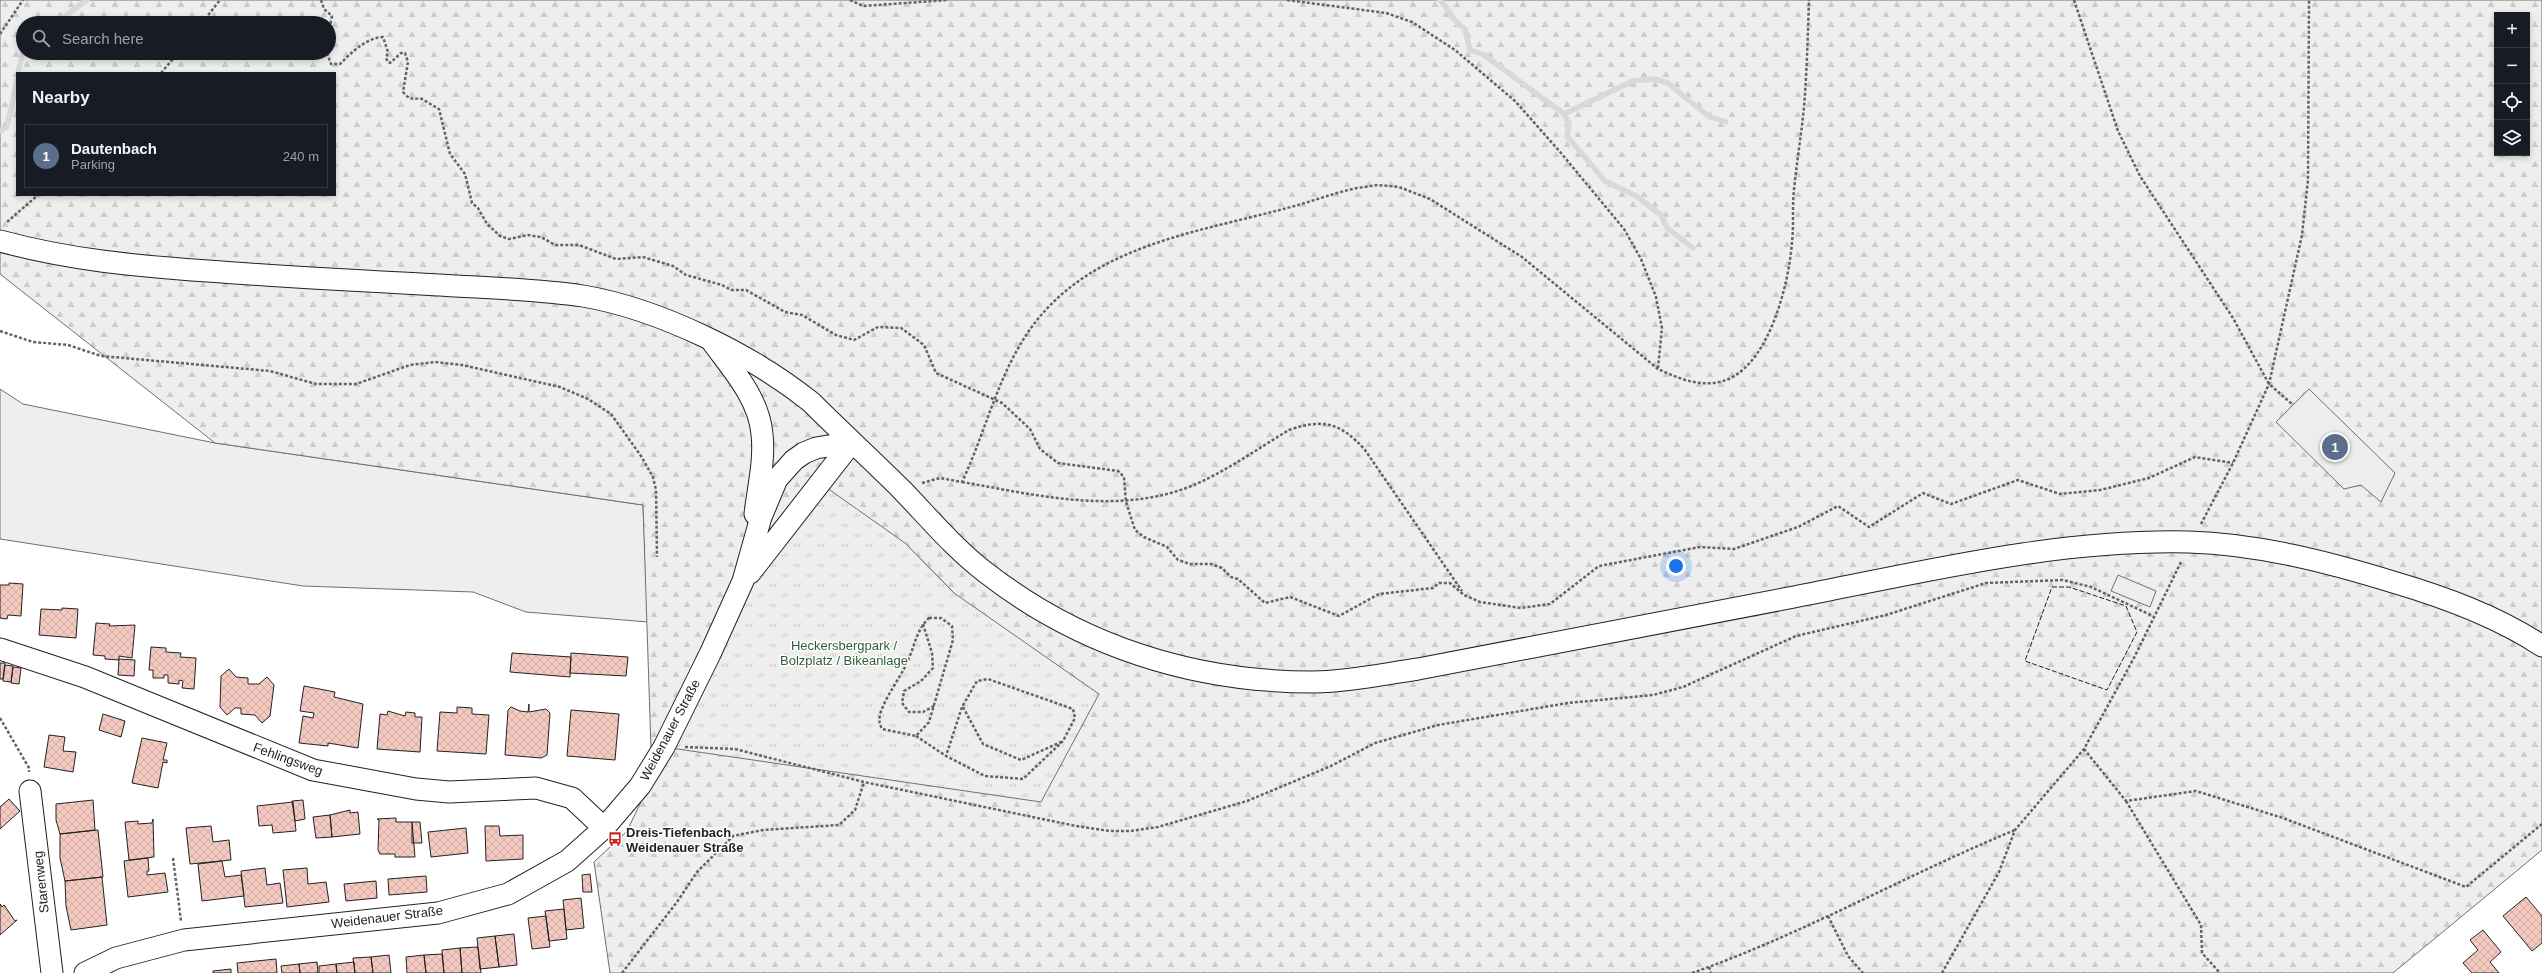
<!DOCTYPE html>
<html lang="en">
<head>
<meta charset="utf-8">
<style>
  body { margin:0; font-family:Helvetica,sans-serif; background:#20242c; color:#f1f3f6 }
  .controls { position:absolute; right:12px; top:12px; display:grid; overflow:hidden; border-radius:0px; box-shadow:0 2px 6px #0003 }
  .controls button { width:36px; height:36px; display:grid; place-items:center; padding:0; border:0; border-bottom:1px solid #363941; background:#171b24; color:#f1f3f6; font:20px sans-serif }
  .you { position:absolute; left:1676px; top:566px; width:14px; height:14px; margin:-10px; border:3px solid #fff; border-radius:50%; background:#1a73e8; box-shadow:0 0 0 6px #1a73e833 }
  .badge { display:grid; place-items:center; width:26px; height:26px; border-radius:50%; background:#0f766e; color:#fff; font-size:13px; font-weight:700 }
  .pin { position:absolute; translate:-50% -50%; border:2px solid #fff; box-shadow:0 1px 4px #0006 }
  .list { margin:0; padding:0; list-style:none }
  h2 { display:flex; justify-content:space-between; align-items:center; height:52px; margin:0; padding:0 16px; font-size:17px }
  h2 small { font-size:13px; font-weight:400; color:#9ea1a6 }
  .list li { display:grid; grid-template-columns:26px 1fr auto; gap:12px; align-items:center; box-sizing:border-box; height:64px; margin:0 8px 8px; padding:0 8px; border:1px solid #363941; border-radius:0px }
  .list b { display:block; font-size:15px; white-space:nowrap }
  .list p { margin:0; font-size:13px; white-space:nowrap; color:#9ea1a6 }
  .list em { font-size:13px; font-style:normal; color:#9ea1a6 }
  .icon { flex:none; width:22px; height:22px; fill:none; stroke:currentColor; stroke-width:2; stroke-linecap:round; stroke-linejoin:round }
  .map { position:relative; flex:none; width:2542px; height:973px; overflow:hidden }
  .search { position:absolute; background:#171b24; box-shadow:0 2px 6px #0003; left:16px; top:16px; width:320px; height:44px; display:flex; align-items:center; gap:10px; box-sizing:border-box; padding:0 14px; border-radius:22px; color:#9ea1a6; font-size:15px }
  .panel { position:absolute; background:#171b24; box-shadow:0 2px 6px #0003; left:16px; top:72px; width:320px; height:124px; border-radius:0px }
  .map>svg:first-child { display:block }
  .green { fill:#eee; stroke:#6f6f6f }
  .forest { fill:url(#forest-firs); stroke:#6f6f6f; fill-rule:evenodd }
  .park { fill:url(#park-tufts); stroke:#6f6f6f }
  .parking { fill:#ededed; stroke:#6f6f6f }
  .lines { fill:none; stroke-linecap:round; stroke-linejoin:round }
  .stream { stroke:#d9d9d9; stroke-width:5.5 }
  .building { fill:url(#building-cross-hatch); stroke:#222 }
  .minor-casing { stroke:#222; stroke-width:23 }
  .path { stroke:#646464; stroke-width:2.5; stroke-dasharray:3 2; stroke-linecap:butt }
  .minor { stroke:#fff; stroke-width:21 }
  .fence { stroke:#222; stroke-width:1; stroke-dasharray:5 2; stroke-linecap:butt }
  .labels { text-anchor:middle; dominant-baseline:central; stroke-width:3; stroke-linejoin:round; paint-order:stroke }
  .park-label { font-size:13px; fill:#2f5e38; stroke:#fff }
  .street-label { font-size:13px; fill:#222; stroke:#fff }
  .poi-label { font-size:13px; font-weight:bold; fill:#222; stroke:#fff; text-anchor:start }
</style>
</head>
<body>
<div class="map">
<svg width="2542" height="973" viewBox="0 0 2542 973">
  <defs>
    <pattern id="forest-firs" width="22" height="20" patternUnits="userSpaceOnUse"><rect width="22" height="20" fill="#eee"/><path d="M5 1l3.5 6h-7zM16 11l3.5 6h-7z" fill="#ccc"/></pattern>
    <pattern id="park-tufts" width="24" height="20" patternUnits="userSpaceOnUse"><rect width="24" height="20" fill="#eee"/><path d="M3 7l-1-3M5 7V3M7 7l1-3M15 17l-1-3M17 17v-4M19 17l1-3" fill="none" stroke="#ccc"/></pattern>
    <pattern id="building-cross-hatch" width="8" height="8" patternUnits="userSpaceOnUse"><rect width="8" height="8" fill="#f3c9c0"/><path d="M0 0l8 8M0 8l8-8" fill="none" stroke="#d0aca5"/></pattern>
  </defs>
  <rect width="100%" height="100%" fill="#fff"/>
  <path class="green" d="M0 389 23 404 215 443 643 505 648 622 526 612 473 592 303 586 0 539Z"/>
  <path class="forest" d="M0 0H2542V850L2393 973H610L594 862 627 831 652 779 643 505 215 443 0 274ZM2497 15H2527V153H2497ZM23 23H329V53H23ZM17 73H335V195H17ZM905 543 954 593 1041 802Z"/>
  <path class="park" d="M820 483 905 543 954 593 1099 694 1041 802 664 747 730 613Z"/>
  <path class="parking" d="M2309 389 2395 473 2381 502 2361 485 2344 489 2276 422Z
    M2118 575 2156 591 2150 607 2111 591Z"/>
  <g class="lines">
    <path class="stream" d="M1440 0C1452 11 1449 19 1465 29L1470 50 1484 55 1564 114 1569 124 1567 136 1605 181 1636 196 1661 215 1667 228 1693 248
      M55 23 87 0
      M18 73 23 51
      M1564 114 1633 81 1654 79 1668 83 1708 116 1726 122
      M0 131 7 127 17 80"/>
  </g>
  <path class="building" d="M9 583 23 584 21 616 8 615 7 619 0 618V585H9Z
    M62 608 78 609 76 638 39 635 41 609 62 610Z
    M96 623 110 624 109 626 135 625 132 658 119 656V660L105 659V656L93 655Z
    M151 647 166 648V652L181 653 180 657 196 658 194 689 182 688 183 681 179 680V684L168 683V675H164V678H153V670H149Z
    M512 653 571 657 570 677 510 672Z
    M571 653 628 657 626 676 570 673Z
    M119 659 135 660 134 676 118 675Z
    M0 663H5L3 679H0Z
    M5 665 13 666 11 682 3 681Z
    M13 667 21 668 19 684 11 683Z
    M229 669 236 677 248 678V684H259L267 677 274 685 270 716 262 723 255 715 241 714V708H235L227 715 220 707 221 676Z
    M304 686 335 692 334 697 363 704 358 748 328 743V746L299 743 303 716 313 718 314 713 300 711Z
    M529 704V712L546 709 550 713 547 755 541 758 505 755 508 710 511 707 520 711 528 712Z
    M457 707 472 708V714L489 715 486 754 437 751 440 712 457 713Z
    M571 710 619 714 615 760 567 756Z
    M388 711 405 716 406 712 415 713V717H422L420 752 377 749 380 714 387 715Z
    M103 714 125 721 121 737 99 730Z
    M49 735 65 737 63 751 76 752 73 772 44 767Z
    M142 738 167 743 163 760H167V763L163 762 158 788 132 783Z
    M9 799 20 811 0 829V807Z
    M93 800 95 830 60 834 56 820V804Z
    M303 800 305 819 295 821 292 801Z
    M293 802 296 831 273 833 272 825 259 826 257 806Z
    M350 810V813L358 812 360 834 332 837 330 815Z
    M330 815 332 837 316 838 313 817Z
    M396 818V822H412L415 857H395V854H380L378 850 379 820 377 819Z
    M153 819 154 857 129 860 125 822 138 821V824L152 823Z
    M412 822H420L422 843H412Z
    M211 826 213 842 229 840 231 860 190 864 186 828Z
    M485 826H499L500 836 523 835V859L486 861Z
    M466 828 468 853 431 857 428 832Z
    M98 830 103 877 65 881 60 858V834Z
    M148 858 149 871H147V875L165 873 168 892 128 897 124 861Z
    M222 861 225 877 241 875 244 896 202 901 198 864Z
    M265 868 267 885 280 883 283 903 245 907 241 871Z
    M307 868 308 884 326 882 329 902 287 907 283 870Z
    M590 874 592 892H583L582 875Z
    M426 876 427 892 389 895 388 879Z
    M102 877 107 925 71 930 66 906 65 881Z
    M376 881 377 898 346 901 344 884Z
    M2526 897 2542 916V943L2532 951 2503 916Z
    M581 898 584 928 566 930 563 900Z
    M0 904 2 907 4 905 15 921 17 920 0 935Z
    M564 909 567 939 549 941 545 911Z
    M546 916 550 947 532 949 528 918Z
    M2483 930 2501 952 2490 962 2499 973H2472L2463 963 2478 950 2470 940Z
    M514 934 517 965 499 967 495 936Z
    M495 936 499 967 480 969 477 938Z
    M478 947 481 973H462L460 948Z
    M460 948 462 973H444L442 950Z
    M442 954 444 973H426L424 955Z
    M389 955 391 973H373L371 957Z
    M424 955 426 973H407L406 957Z
    M371 957 373 973H355L353 958Z
    M276 959 277 973H238L237 963Z
    M317 962 318 973H300L299 964Z
    M354 962 355 973H337L336 964Z
    M299 964 300 973H282L281 966Z
    M336 964 337 973H319V966Z
    M231 969V973H213V971Z"/>
  <g class="lines">
    <defs>
      <path id="minor" d="M0 241C70 260 136 266 208 271 285 277 363 281 440 285 487 288 536 289 583 296 659 309 751 354 811 402 841 432 872 460 902 490 929 518 954 548 985 572 1080 646 1193 682 1313 682 1347 682 1384 674 1418 669 1543 645 1668 621 1794 597 1923 572 2056 539 2189 542 2258 544 2328 562 2393 582 2444 597 2497 616 2542 646
        M713 343C733 370 759 399 762 434 765 460 758 488 755 514
        M750 573 852 442
        M0 649 85 677 313 770 416 789 449 792 536 788 572 798 604 828
        M30 791 52 973
        M85 973 116 958 184 940 438 913 508 894 567 861 604 828 640 786 664 747 710 654 743 581 761 517 777 479 794 460 804 453 816 448 852 442"/>
    </defs>
    <use href="#minor" class="minor-casing"/>
    <path class="path" d="M321 0 324 9 332 16 329 32
      M850 0 863 6 948 0
      M1287 0 1386 13 1412 22 1455 50 1515 101 1561 153 1624 229 1641 259 1656 297 1662 328 1658 368
      M2074 0 2118 131 2140 176 2233 318 2269 384 2292 404
      M202 23 220 0
      M0 34 23 0
      M327 53 331 64H340C352 52 366 38 383 37L388 52 386 58 388 62 390 63 401 53H405L408 62 403 92C408 98 411 100 420 98L439 109 450 154 465 174 472 203 478 208 487 224 500 236 509 239 528 235 541 237 555 245H579L616 259 643 257 673 266 686 275 722 285 731 290H746L785 312 802 315 836 335 854 340 878 327 901 328 924 345 936 373 1002 403 1030 429 1040 449 1058 463 1118 471 1124 477 1126 502 1135 530 1144 537 1167 547 1178 560 1190 564H1211L1222 568 1231 577 1238 579 1265 603 1290 597 1339 616 1379 594 1433 588 1439 583H1450L1464 595 1480 602 1521 608 1550 604 1599 566 1700 547 1734 549 1798 527 1838 506 1869 527 1923 493 1951 504 2018 480 2060 494 2100 490 2149 478 2195 457 2233 463
      M161 73 178 53
      M7 222 38 195
      M0 331 33 342 68 345 101 356 270 371 316 384H356L410 365 435 362 462 365 560 387 588 399 611 414 641 456 653 477 656 490 657 557
      M962 482C1036 495 1116 515 1189 487 1224 473 1257 449 1289 430 1323 418 1341 423 1365 450L1462 591
      M922 483 940 478 962 482C986 431 998 374 1031 328 1091 245 1195 233 1287 208 1311 202 1333 193 1357 188L1378 185 1399 187 1430 199 1522 257 1658 369C1676 377 1697 387 1719 382 1768 372 1789 284 1792 242 1794 225 1792 208 1794 190 1797 158 1803 126 1805 94 1807 63 1808 31 1809 0
      M2201 524 2233 463 2269 384 2302 235 2308 180 2309 0
      M929 618H941L952 626 953 640 929 722 916 736 882 729C879 723 879 720 880 714 886 696 898 681 906 665 914 649 916 630 929 618Z
      M923 624 932 653 933 668 921 681 904 691 902 703 909 712H923L934 706
      M963 707 983 744 1021 760 1061 742
      M0 718 29 768V772
      M916 736 946 756 985 776 1023 779 1063 741 1075 718 1073 709 988 679 977 681 962 707 946 756
      M685 747 735 749 864 782 1076 826 1110 831H1130L1158 827 1247 801 1331 766 1375 743 1438 725 1568 703 1653 695 1683 687 1796 636 1886 615 1986 583 2063 580 2091 587 2153 616
      M2084 749 2126 801 2196 791 2283 818 2466 887 2542 824
      M2126 801 2201 925 2202 953 2220 973
      M173 858 181 921
      M1828 916 1848 956 1863 973
      M1709 967 1711 973
      M622 973 677 902 697 872 733 836 763 830 839 825 855 810 864 782
      M1692 973C1803 934 1906 875 2015 830
      M1942 973 1999 872 2015 830 2084 749 2135 656 2181 562"/>
    <use href="#minor" class="minor"/>
    <path class="fence" d="M2052 587H2069L2126 606 2137 632 2107 690 2025 661Z"/>
  </g>
  <defs>
    <symbol id="bus-bare" viewBox="-9 -9 18 18"><path d="M-5-6H5V4H4V6H2V4H-2V6H-4V4H-5ZM-3.5-4V0h7V-4ZM-3.5 1.2v1.5H-2V1.2ZM2 1.2v1.5H3.5V1.2Z" fill="#c62828" stroke="#fff" stroke-width="2.5" paint-order="stroke"/></symbol>
  </defs>
  <g fill-rule="evenodd">
    <use href="#bus-bare" x="605" y="829" width="20" height="20"/>
  </g>
  <g class="labels">
    <g class="park-label">
      <text x="844" y="645">Heckersbergpark /<tspan x="844" dy="15">Bolzplatz / Bikeanlage</tspan></text>
    </g>
    <g class="street-label">
      <text transform="translate(670 730) rotate(-62)">Weidenauer Straße</text>
      <text transform="translate(288 759) rotate(20)">Fehlingsweg</text>
      <text transform="translate(41 882) rotate(-96)">Starenweg</text>
      <text transform="translate(387 917) rotate(-7)">Weidenauer Straße</text>
    </g>
    <g class="poi-label">
      <text x="626" y="832">Dreis-Tiefenbach<tspan x="626" dy="15">Weidenauer Straße</tspan></text>
    </g>
  </g>
</svg>
<div class="controls">
<button>+</button>
<button>−</button>
<button><svg class="icon" aria-label="locate" viewBox="0 0 24 24"><circle cx="12" cy="12" r="6"/><path d="M12 2v4M12 18v4M2 12h4M18 12h4"/></svg></button>
<button><svg class="icon" aria-label="layers" viewBox="0 0 24 24"><path d="M12 4l9 5-9 5-9-5zM3 14l9 5 9-5"/></svg></button>
</div>
<div class="you"></div>
<div class="pin badge" style="left:2335px;top:447px;background:#5c6f8a">1</div>
<div class="search"><svg class="icon" aria-label="search" viewBox="0 0 24 24"><circle cx="10" cy="10" r="6"/><path d="M15 15l6 6"/></svg>Search here</div>
<section class="panel">
<h2>Nearby<small></small></h2>
<ul class="list">
<li><span class="badge" style="background:#5c6f8a">1</span><div><b>Dautenbach</b><p>Parking</p></div><em>240 m</em></li>
</ul>
</section>
</div>
</body>
</html>
